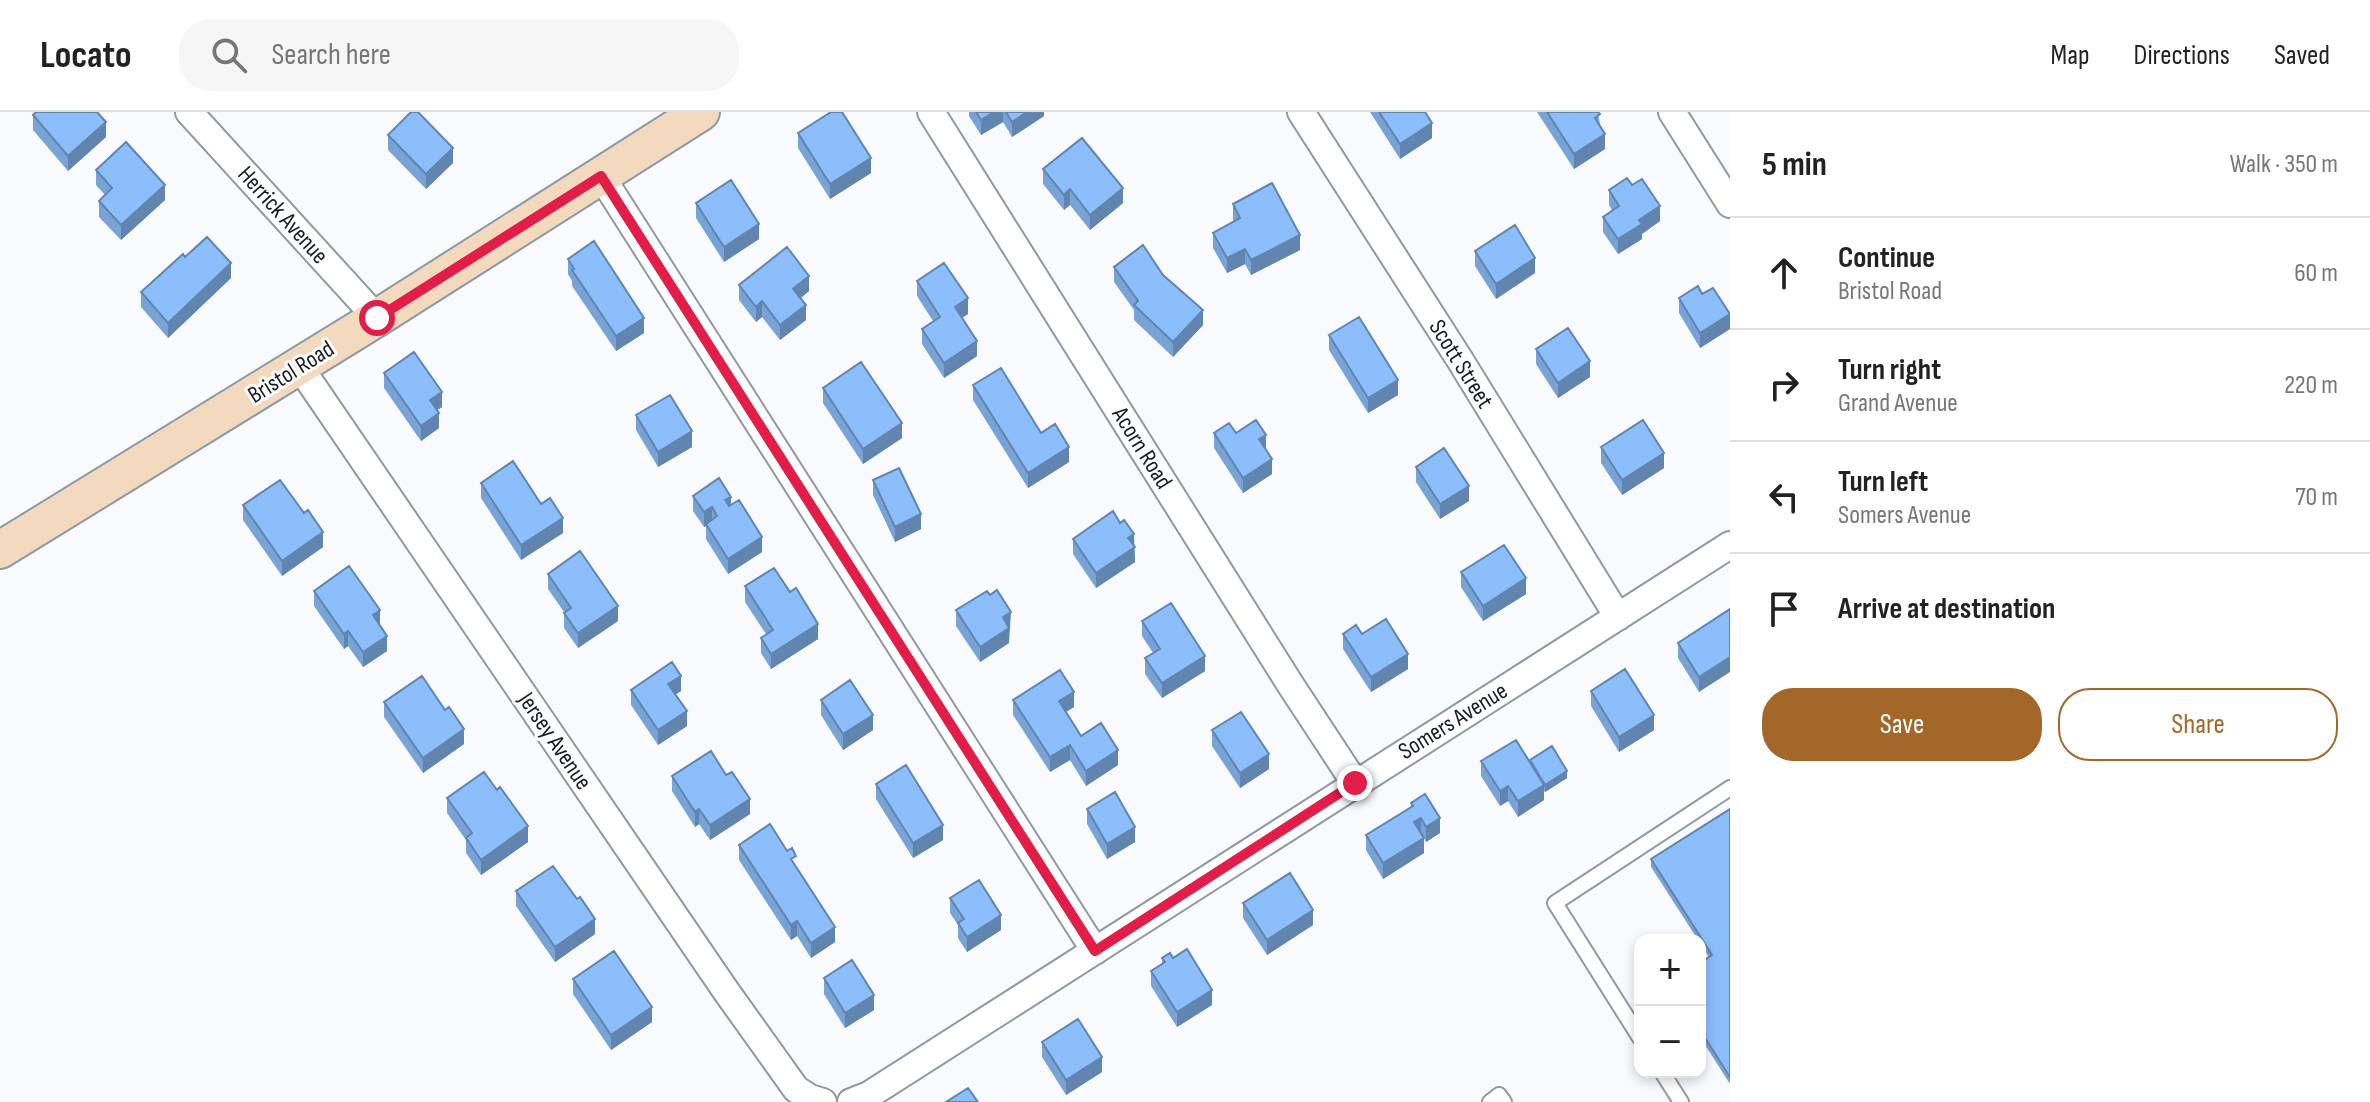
<!DOCTYPE html>
<html lang="en">
<head>
<meta charset="utf-8">
<style>
  body { margin:0; font-family:"Sofia Sans Condensed",sans-serif; background:#f6f6f6; color:#222 }
  .controls { position:absolute; right:24px; bottom:24px; display:grid; overflow:hidden; border-radius:16px; box-shadow:0 4px 12px #0003 }
  .controls button { width:72px; height:72px; display:grid; place-items:center; padding:0; border:0; border-bottom:2px solid #e0e0e0; background:#fff; color:#222; font:40px sans-serif }
  .stop { position:absolute; width:24px; height:24px; margin:-18px; border:6px solid #e11d48; border-radius:50%; background:#fff }
  .stop.end { background:#e11d48; border-color:#fff; box-shadow:0 2px 8px #0008 }
  .list { margin:0; padding:0; list-style:none }
  h2 { display:flex; justify-content:space-between; align-items:center; height:104px; margin:0; padding:0 32px; font-size:34px }
  h2 small { font-size:26px; font-weight:400; color:#767676 }
  .list li { display:grid; grid-template-columns:52px 1fr auto; gap:24px; align-items:center; box-sizing:border-box; height:112px; padding:0 32px; border-top:2px solid #e0e0e0 }
  .list b { display:block; font-size:30px; white-space:nowrap }
  .list p { margin:0; font-size:26px; white-space:nowrap; color:#767676 }
  .list em { font-size:26px; font-style:normal; color:#767676 }
  .actions { display:flex; gap:16px; padding:24px 32px }
  .actions a { flex:1; padding:18px 0; border:2px solid #a4672a; border-radius:32px; text-align:center; font-size:28px; color:#a4672a }
  .actions .main { background:#a4672a; color:#fff }
  .icon { flex:none; width:44px; height:44px; fill:none; stroke:currentColor; stroke-width:2; stroke-linecap:round; stroke-linejoin:round }
  .map { position:relative; flex:none; width:1730px; height:990px; overflow:hidden }
  header { display:flex; align-items:center; gap:48px; box-sizing:border-box; height:112px; padding:0 40px; background:#fff; border-bottom:2px solid #e0e0e0 }
  header strong { font-size:38px }
  nav { display:flex; gap:44px; margin-inline-start:auto; font-size:28px }
  .search { width:560px; height:72px; background:#f6f6f6; display:flex; align-items:center; gap:20px; box-sizing:border-box; padding:0 28px; border-radius:32px; color:#767676; font-size:30px }
  main { display:flex }
  aside { flex:1; background:#fff }
  .map>svg:first-child { display:block }
  .lines { fill:none; stroke-linecap:round; stroke-linejoin:round }
  .service-casing { stroke:#8d99a6; stroke-width:18 }
  .minor-casing { stroke:#8d99a6; stroke-width:30 }
  .secondary-casing { stroke:#8d99a6; stroke-width:40 }
  .service { stroke:#fff; stroke-width:14 }
  .minor { stroke:#fff; stroke-width:26 }
  .secondary { stroke:#f3dabe; stroke-width:36 }
  .wall { fill:#78a3d7 }
  .shaded-wall { fill:#6185af }
  .building { fill:#8bbefa; stroke:#6185af; stroke-width:2 }
  .route { stroke:#e11d48; stroke-width:10 }
  .labels { text-anchor:middle; dominant-baseline:central; stroke-width:6; stroke-linejoin:round; paint-order:stroke }
  .street-label { font-size:24px; fill:#171c21; stroke:#fff }
</style>
</head>
<body>
<header>
<strong>Locato</strong>
<div class="search"><svg class="icon" aria-label="search" viewBox="0 0 24 24"><circle cx="10" cy="10" r="6"/><path d="M15 15l6 6"/></svg>Search here</div>
<nav><a>Map</a><a>Directions</a><a>Saved</a></nav>
</header>
<main>
<div class="map">
<svg width="1730" height="990" viewBox="0 0 1730 990">
  <rect width="100%" height="100%" fill="#f8fafd"/>
  <g class="lines">
    <defs>
      <path id="service" d="M1640 926 1555 791 1730 676
        M1662 960 1681 990
        M1490 990 1499 983 1504 990"/>
      <path id="minor" d="M189 0 377 206
        M931 0 1290 572 1355 671
        M1301 0 1460 248 1618 505
        M1672 0 1730 92
        M601 64 1095 839
        M299 254 726 879 796 977 810 986 823 990
        M851 990 869 983 1730 433"/>
      <path id="secondary" d="M0 438 377 206 701 0"/>
    </defs>
    <use href="#service" class="service-casing"/>
    <use href="#minor" class="minor-casing"/>
    <use href="#secondary" class="secondary-casing"/>
    <use href="#service" class="service"/>
    <use href="#minor" class="minor"/>
    <use href="#secondary" class="secondary"/>
  </g>
  <path class="wall" d="M969 0H1044V4L1012 25 1003 10 981 23 969 4Z
    M1370 0H1425L1432 26 1400 47Z
    M1537 0H1598L1600 13 1605 37 1574 57Z
    M33 3 106 25 68 59 33 18Z
    M798 21 871 61 830 87 798 36Z
    M388 23 453 51 426 77 388 38Z
    M1043 57 1123 91 1090 118 1070 93 1064 98 1043 72Z
    M96 58 165 88 121 128 99 105V89L105 83 96 73Z
    M1609 78 1660 109 1642 122V127L1618 142 1603 120V105L1612 98 1609 93Z
    M696 91 759 127 724 150 696 106Z
    M1233 92 1300 138 1251 163 1245 152 1227 161 1213 136V121L1234 110 1233 107Z
    M1475 139 1535 161 1496 187 1475 154Z
    M185 145 231 166 168 226 141 195V180Z
    M568 147 644 221 616 239 572 174V169L568 162Z
    M1114 155 1163 163 1203 213 1173 245 1134 208V198L1114 170Z
    M917 169 968 202 962 206 977 244 944 266 922 232V217L933 209 917 184Z
    M739 173 809 179 801 186 806 208 780 228 762 205 756 210 739 188Z
    M1702 182 1730 217 1700 236 1679 201V186Z
    M1329 223 1398 283 1368 301 1329 238Z
    M1536 237 1590 265 1558 286 1536 252Z
    M384 261 442 295 437 298 439 316 421 329 384 276Z
    M973 273 1041 321 1069 350 1028 376 973 288Z
    M823 276 902 326 863 352 823 291Z
    M636 303 692 335 658 355 636 318Z
    M1214 321H1236L1266 338 1272 362 1243 381 1214 336Z
    M1601 335 1664 356 1622 383 1601 351Z
    M1416 355 1469 389 1440 407 1416 370Z
    M873 368 921 417 895 430 873 383Z
    M481 371 541 392 563 421 521 448 481 386Z
    M693 384 731 393 762 440 728 462 706 427V414L704 415 693 399Z
    M243 393 323 435 282 464 243 408Z
    M1073 427 1134 434 1135 450 1096 476 1073 442Z
    M1461 460 1526 482 1483 509 1461 475Z
    M548 462 618 509 578 536 564 516V500L548 477Z
    M745 474 818 527 771 557 761 541V526L766 522 745 490Z
    M314 479 380 513 387 539 363 555 348 534 344 537 314 494Z
    M1730 497 1699 580 1678 546V531Z
    M956 498 1011 515 1009 516V531L980 550 956 514Z
    M1142 509 1205 559 1162 586 1145 562V546L1153 541 1142 524Z
    M1343 522 1408 557 1371 580 1343 537Z
    M631 578 681 579 675 583 687 614 658 633 631 593Z
    M1591 579 1654 618 1619 640 1591 594Z
    M821 588 873 618 843 638 821 603Z
    M1013 588 1074 595 1066 600 1081 624 1118 653 1086 674 1070 648 1050 660 1013 603Z
    M384 590 445 598 464 632 423 661 384 605Z
    M1212 618 1269 657 1240 676 1212 634Z
    M1481 649H1530L1567 666 1545 680 1544 679V688L1518 705 1508 689 1500 694 1481 664Z
    M672 664 750 702 710 728 699 712 695 715 672 679Z
    M876 672 943 728 913 746 876 687Z
    M447 686 528 730 481 763 466 741V728L447 701Z
    M1411 691 1440 721 1426 730 1424 726V741L1383 767 1366 738V723L1411 695Z
    M1087 697 1135 730 1107 747 1087 712Z
    M1730 697V972L1700 925V851L1709 845 1700 832V828H1698L1651 755V747Z
    M739 733 796 755 835 830 811 846 797 824 791 828 739 748Z
    M516 779 595 822 555 850 516 794Z
    M950 786 1001 818 967 840 958 826V813L950 801Z
    M1243 791 1313 813 1267 843 1243 806Z
    M1162 846 1212 893 1177 915 1151 874V859L1162 852Z
    M824 866 874 898 845 916 824 882Z
    M573 867 652 910 611 938 573 882Z
    M1042 930 1102 960 1066 983 1042 945Z"/>
  <path class="shaded-wall" d="M994 0H1003V10L981 23V8Z
    M1027 0H1044V4L1012 25V10Z
    M106 10V25L68 59V44Z
    M1432 11V26L1400 47V32Z
    M1605 22V37L1574 57V42Z
    M453 36V51L426 77V62Z
    M871 46V61L830 87V72Z
    M165 73V88L121 128V113Z
    M1123 76V91L1090 118V103Z
    M1070 77V93L1064 98V83Z
    M1660 94V109L1642 122V127L1618 142V127L1639 108Z
    M759 112V127L724 150V135Z
    M1300 123V138L1251 163V148Z
    M1245 137V152L1227 161V146Z
    M1535 146V161L1496 187V172Z
    M231 151V166L168 226V211Z
    M809 164V179L793 192V177Z
    M968 186V202L955 210V195Z
    M762 189V205L756 210V195Z
    M806 193V208L780 228V213Z
    M1203 198V213L1173 245V230Z
    M1730 202V217L1700 236V221Z
    M644 206V221L616 239V224Z
    M977 229V244L944 266V251Z
    M1590 249V265L1558 286V271Z
    M1398 268V283L1368 301V286Z
    M442 280V295L430 303V288Z
    M439 301V316L421 329V314Z
    M902 311V326L863 352V337Z
    M692 319V335L658 355V340Z
    M1266 323V338L1259 327Z
    M1069 335V350L1028 376V361Z
    M1664 341V356L1622 383V368Z
    M1272 347V362L1243 381V366Z
    M1469 374V389L1440 407V392Z
    M731 385V400L725 388Z
    M712 395V410L706 412V414L704 415V400Z
    M921 402V417L895 430V415Z
    M563 406V421L521 448V433Z
    M323 420V435L282 464V449Z
    M1134 422 1135 450 1096 476V461L1128 426Z
    M762 425V440L728 462V447Z
    M1526 466V482L1483 509V494Z
    M618 494V509L578 536V521Z
    M380 498V513L373 503Z
    M1011 500 1009 531 980 550V535L1003 505Z
    M818 512V527L771 557V542Z
    M348 519V534L344 537V522Z
    M387 524V539L363 555V540Z
    M1408 542V557L1371 580V565Z
    M1205 544V559L1162 586V571Z
    M1730 545V560L1699 580V565Z
    M681 564V579L668 587V572Z
    M1074 580V595L1059 604V589Z
    M687 599V614L658 633V618Z
    M873 603V618L843 638V622Z
    M1654 603V618L1619 640V625Z
    M464 617V632L423 661V646Z
    M1070 633V648L1050 660V645Z
    M1118 638V653L1086 674V659Z
    M1269 642V657L1240 676V661Z
    M1567 659V666L1545 680V673Z
    M1544 673V688L1518 705V689Z
    M1508 674V689L1500 694V679Z
    M750 687V702L710 728V713Z
    M699 697V712L695 715V700Z
    M1421 706V721L1414 710Z
    M1440 706V721L1426 730V715Z
    M943 713V728L913 746V731Z
    M528 714V730L481 763V748Z
    M1135 715V730L1107 747V732Z
    M1424 726V741L1383 767V751Z
    M1313 798V813L1267 843V828Z
    M1001 803V818L967 840V825Z
    M595 807V822L555 850V835Z
    M797 809V824L791 828V813Z
    M835 815V830L811 846V831Z
    M1212 878V893L1177 915V900Z
    M874 883V898L845 916V901Z
    M652 895V910L611 938V923Z
    M1102 945V960L1066 983V968Z"/>
  <path class="building" d="M36 0H97L106 10 68 44 33 3Z
    M411 0H418L453 36 426 62 388 23Z
    M831 0H842L871 46 830 72 798 21Z
    M976 0H994L981 8Z
    M1006 0H1027L1012 10Z
    M1379 0H1425L1432 11 1400 32Z
    M1547 0H1598L1600 2 1595 6 1605 22 1574 42Z
    M1082 26 1123 76 1090 103 1070 77 1064 83 1043 57Z
    M126 30 165 73 121 113 99 89 112 76 96 58Z
    M1627 66 1632 73 1642 67 1660 94 1639 108 1642 112 1618 127 1603 105 1619 94 1609 78Z
    M731 68 759 112 724 135 696 91Z
    M1272 71 1300 123 1251 148 1245 137 1227 146 1213 121 1240 106 1233 92Z
    M1515 113 1535 146 1496 172 1475 139Z
    M207 125 231 151 168 211 141 180 183 142 185 145Z
    M594 129 644 206 616 224 572 158 574 157 568 147Z
    M1143 133 1163 163 1203 198 1173 230 1134 193 1138 189 1114 155Z
    M787 135 809 164 793 177 806 193 780 213 762 189 756 195 739 173Z
    M944 151 968 186 955 195 977 229 944 251 922 217 940 205 917 169Z
    M1698 174 1702 182 1713 176 1730 202 1700 221 1679 186Z
    M1359 205 1398 268 1368 286 1329 223Z
    M1568 216 1590 249 1558 271 1536 237Z
    M414 240 442 280 430 288 439 301 421 314 384 261Z
    M861 250 902 311 863 337 823 276Z
    M1001 256 1041 321 1055 312 1069 335 1028 361 973 273Z
    M670 283 692 319 658 340 636 303Z
    M1256 308 1266 323 1259 327 1272 347 1243 366 1214 321 1229 311 1236 321Z
    M1643 308 1664 341 1622 368 1601 335Z
    M1444 336 1469 374 1440 392 1416 355Z
    M513 349 541 392 550 386 563 406 521 433 481 371Z
    M899 356 921 402 895 415 873 368Z
    M719 366 731 385 725 388 729 394 739 388 762 425 728 447 706 412 717 404 712 395 704 400 693 384Z
    M280 368 304 401 308 398 323 420 282 449 243 393Z
    M1113 399 1120 411 1124 408 1134 422 1128 426 1135 435 1096 461 1073 427Z
    M1504 433 1526 466 1483 494 1461 460Z
    M580 439 618 494 578 521 564 501 571 496 548 462Z
    M349 454 380 498 373 503 387 524 363 540 348 519 344 522 314 479Z
    M774 456 790 480 796 476 818 512 771 542 761 526 773 518 745 474Z
    M997 478 1011 500 1003 505 1009 516 980 535 956 498 987 479 990 483Z
    M1171 491 1205 544 1162 571 1145 546 1160 537 1142 509Z
    M1730 497V545L1699 565 1678 531Z
    M1386 507 1408 542 1371 565 1343 522 1356 513 1362 522Z
    M672 550 681 564 668 572 687 599 658 618 631 578Z
    M1625 557 1654 603 1619 625 1591 579Z
    M1060 558 1074 580 1059 589 1081 624 1101 611 1118 638 1086 659 1070 633 1050 645 1013 588Z
    M422 564 445 598 449 595 464 617 423 646 384 590Z
    M850 568 873 603 843 622 821 588Z
    M1241 600 1269 642 1240 661 1212 618Z
    M1516 628 1544 673 1518 689 1508 674 1500 679 1481 649Z
    M1552 634 1567 659 1545 673 1530 648Z
    M711 639 726 663 732 660 750 687 710 713 699 697 695 700 672 664Z
    M906 653 943 713 913 731 876 672Z
    M484 660 497 678 500 675 528 714 481 748 466 726 472 721 447 686Z
    M1115 680 1135 715 1107 732 1087 697Z
    M1425 682 1440 706 1426 715 1421 706 1414 710 1424 726 1383 751 1366 723 1413 694 1411 691Z
    M1730 697V965L1700 918V851L1712 843 1651 747Z
    M770 712 787 739 792 736 796 744 791 747 835 815 811 831 797 809 791 813 739 733Z
    M553 754 577 787 580 785 595 807 555 835 516 779Z
    M1290 761 1313 798 1267 828 1243 791Z
    M979 768 1001 803 967 825 958 811 964 807 950 786Z
    M1187 837 1212 878 1177 900 1151 859 1165 850 1162 846 1170 841 1173 846Z
    M614 839 652 895 611 923 573 867Z
    M852 848 874 883 845 901 824 866Z
    M1078 907 1102 945 1066 968 1042 930Z
    M968 976 978 990H946Z"/>
  <g class="lines">
    <path class="route" d="M377 206 601 64 1095 839 1355 671"/>
  </g>
  <g class="labels">
    <g class="street-label">
      <text transform="translate(283 103) rotate(48)">Herrick Avenue</text>
      <text transform="translate(1461 252) rotate(58)">Scott Street</text>
      <text transform="translate(291 260) rotate(-32)">Bristol Road</text>
      <text transform="translate(1142 336) rotate(58)">Acorn Road</text>
      <text transform="translate(1453 609) rotate(-32)">Somers Avenue</text>
      <text transform="translate(555 629) rotate(56)">Jersey Avenue</text>
    </g>
  </g>
</svg>
<div class="controls">
<button>+</button>
<button>−</button>
</div>
<div class="stop" style="left:377px;top:206px"></div>
<div class="stop end" style="left:1355px;top:671px"></div>
</div>
<aside>
<h2>5 min<small>Walk · 350 m</small></h2>
<ul class="list">
<li><svg class="icon" aria-label="ahead" viewBox="0 0 24 24"><path d="M12 20V5M6 11l6-6 6 6"/></svg><div><b>Continue</b><p>Bristol Road</p></div><em>60 m</em></li>
<li><svg class="icon" aria-label="right" viewBox="0 0 24 24"><path d="M7 20v-9h11M14 6l5 5-5 5"/></svg><div><b>Turn right</b><p>Grand Avenue</p></div><em>220 m</em></li>
<li><svg class="icon" aria-label="left" viewBox="0 0 24 24"><path d="M17 20v-9H6M10 6l-5 5 5 5"/></svg><div><b>Turn left</b><p>Somers Avenue</p></div><em>70 m</em></li>
<li><svg class="icon" aria-label="arrive" viewBox="0 0 24 24"><path d="M6 21V4h12l-3 4 3 4H6"/></svg><div><b>Arrive at destination</b></div></li>
</ul>
<div class="actions"><a class="main">Save</a><a>Share</a></div>
</aside>
</main>
</body>
</html>
